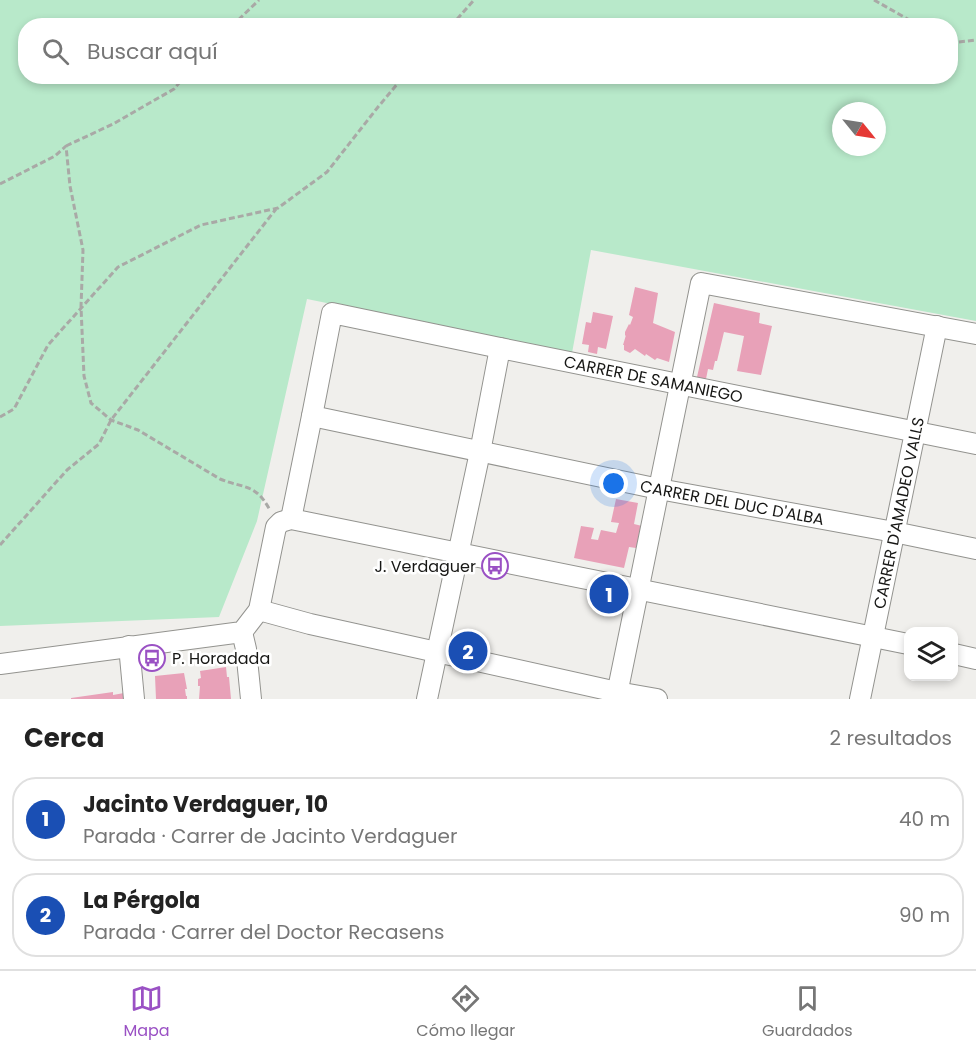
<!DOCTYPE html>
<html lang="es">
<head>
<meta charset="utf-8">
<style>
  body { margin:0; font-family:Poppins,sans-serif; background:#f6f6f6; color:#222 }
  .controls { position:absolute; right:18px; bottom:18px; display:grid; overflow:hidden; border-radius:12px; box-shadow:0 3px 9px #0003 }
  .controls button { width:54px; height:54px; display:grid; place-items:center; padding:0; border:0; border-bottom:2px solid #e0e0e0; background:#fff; color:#222; font:30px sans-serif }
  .compass { position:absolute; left:832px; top:102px; width:54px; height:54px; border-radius:50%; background:#fff; box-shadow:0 3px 9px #0003; rotate:120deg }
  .you { position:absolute; left:614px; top:484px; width:21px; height:21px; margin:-15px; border:4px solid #fff; border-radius:50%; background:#1a73e8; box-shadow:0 0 0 9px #1a73e833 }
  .badge { display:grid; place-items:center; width:39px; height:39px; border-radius:50%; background:#9a51c4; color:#fff; font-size:20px; font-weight:700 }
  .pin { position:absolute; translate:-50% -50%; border:3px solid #fff; box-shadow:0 2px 6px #0006 }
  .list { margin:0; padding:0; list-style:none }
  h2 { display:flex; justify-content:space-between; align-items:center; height:78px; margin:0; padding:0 24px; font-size:26px }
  h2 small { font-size:20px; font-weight:400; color:#767676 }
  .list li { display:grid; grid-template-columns:39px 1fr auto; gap:18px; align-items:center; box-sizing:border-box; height:84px; margin:0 12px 12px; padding:0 12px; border:2px solid #e0e0e0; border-radius:24px }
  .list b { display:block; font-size:22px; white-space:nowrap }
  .list p { margin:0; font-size:20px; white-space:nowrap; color:#767676 }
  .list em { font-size:20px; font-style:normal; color:#767676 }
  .icon { flex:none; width:33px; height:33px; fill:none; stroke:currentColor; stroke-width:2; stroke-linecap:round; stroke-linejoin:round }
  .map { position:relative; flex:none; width:976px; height:699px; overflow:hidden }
  .search { position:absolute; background:#fff; box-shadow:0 3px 9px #0003; left:18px; right:18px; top:18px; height:66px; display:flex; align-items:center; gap:15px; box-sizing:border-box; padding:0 21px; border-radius:24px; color:#767676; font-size:22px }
  .sheet { height:270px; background:#fff }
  nav { display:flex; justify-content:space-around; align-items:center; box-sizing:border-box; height:84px; border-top:2px solid #e0e0e0; background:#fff; font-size:16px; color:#767676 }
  nav a { display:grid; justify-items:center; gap:3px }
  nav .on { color:#9a51c4 }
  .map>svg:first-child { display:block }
  .green { fill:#b8e9ca; fill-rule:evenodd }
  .building { fill:#e8a1b8 }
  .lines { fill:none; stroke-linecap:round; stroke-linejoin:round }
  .minor-casing { stroke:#93938f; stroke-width:22 }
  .path { stroke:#a9a9a6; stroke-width:3; stroke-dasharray:6 3; stroke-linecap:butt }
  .minor { stroke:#fff; stroke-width:20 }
  .labels { text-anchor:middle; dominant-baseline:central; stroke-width:5; stroke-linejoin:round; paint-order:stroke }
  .street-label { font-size:16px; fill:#161614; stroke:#fff }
  .poi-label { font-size:16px; fill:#161614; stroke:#fff; text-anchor:end }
</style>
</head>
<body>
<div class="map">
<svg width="976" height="699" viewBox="0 0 976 699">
  <rect width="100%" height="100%" fill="#f0efec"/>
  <path class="green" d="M0 0H976V321L591 250 572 353 307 299 257 521 219 617 0 626ZM26 26H950V76H26ZM841 111H877V147H841Z"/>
  <path class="building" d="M635 287 658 293 653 323 675 332 669 362 657 358 655 360 646 354 645 356 635 349 630 353 624 350V345H623L626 335 625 336V332L629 324 630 325 633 317 629 315Z
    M714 303 760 313 759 323 772 326 761 375 737 371 744 336 724 332 717 361H715L713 370 708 369 706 379 697 377Z
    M593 312 613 316 606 349 598 347 597 354 588 352 589 345 582 344 586 322 591 323Z
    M616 499 638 503 634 524 642 526 636 548 629 547 624 568 574 558 581 526 594 528 591 539 598 540 601 530 616 533 619 523 611 522Z
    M226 667 227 677H229L231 699H199L200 686H198V679L201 678 200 671Z
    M184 673 187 689H185L186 696H187V699H156L155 676Z
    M113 692V695L124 693 125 699H71V698Z"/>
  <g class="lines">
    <defs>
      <g id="minor">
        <path id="s1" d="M312 416 659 489 894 532 976 549"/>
        <path id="s2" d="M291 519 312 416 332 313 500 348 976 444"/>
        <path d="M259 610 310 624 617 692 657 699"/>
        <path d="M242 632 246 649 251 699"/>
        <path d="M129 646 134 699"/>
        <path d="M954 654 976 659"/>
        <path d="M0 664 242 632 259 610 276 527 281 522 291 519 908 644"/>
        <path d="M427 699 480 452 500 348"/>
        <path d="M616 699 701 283 976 334"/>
        <path id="s3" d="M860 699 937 326"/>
      </g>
    </defs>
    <use href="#minor" class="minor-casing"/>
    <path class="path" d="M874 0 920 26
      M232 26 259 0
      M451 26 474 0
      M950 43 976 40
      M66 146 113 124 174 89 185 76
      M0 184 55 156 66 146 70 186 83 250 81 307 84 376 91 403 111 420 138 430 220 479C245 489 255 483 270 510
      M0 417 14 409 48 345 118 267 201 225 278 208 327 172 378 107 404 76
      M0 545 67 470 99 444 111 420 276 209"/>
    <use href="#minor" class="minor"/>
  </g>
  <defs>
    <symbol id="bus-ring" viewBox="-11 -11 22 22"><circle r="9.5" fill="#fff" stroke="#9a51c4" stroke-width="1.5"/><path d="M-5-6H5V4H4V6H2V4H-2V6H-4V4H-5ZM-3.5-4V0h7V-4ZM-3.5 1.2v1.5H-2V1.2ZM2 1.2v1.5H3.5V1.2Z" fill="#9a51c4"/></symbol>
  </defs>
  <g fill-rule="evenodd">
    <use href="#bus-ring" x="480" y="551" width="30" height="30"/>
    <use href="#bus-ring" x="137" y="643" width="30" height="30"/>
  </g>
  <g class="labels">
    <g class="street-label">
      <text stroke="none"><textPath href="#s2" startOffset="538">CARRER DE SAMANIEGO</textPath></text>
      <text stroke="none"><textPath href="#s1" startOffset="429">CARRER DEL DUC D'ALBA</textPath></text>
      <text stroke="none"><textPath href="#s3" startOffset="190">CARRER D'AMADEO VALLS</textPath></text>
    </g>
    <g class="poi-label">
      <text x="476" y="566">J. Verdaguer</text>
      <text x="172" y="658" text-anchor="start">P. Horadada</text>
    </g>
  </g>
</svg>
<div class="controls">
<button><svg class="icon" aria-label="layers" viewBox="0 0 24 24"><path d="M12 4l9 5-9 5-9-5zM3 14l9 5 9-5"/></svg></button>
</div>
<svg class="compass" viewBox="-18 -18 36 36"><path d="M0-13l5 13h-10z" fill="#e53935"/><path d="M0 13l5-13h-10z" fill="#767676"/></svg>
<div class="you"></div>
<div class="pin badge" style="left:609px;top:594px;background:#1a4fb4">1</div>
<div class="pin badge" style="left:468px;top:651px;background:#1a4fb4">2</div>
<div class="search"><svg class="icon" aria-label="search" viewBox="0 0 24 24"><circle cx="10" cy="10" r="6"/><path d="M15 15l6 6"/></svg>Buscar aquí</div>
</div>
<section class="sheet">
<h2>Cerca<small>2 resultados</small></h2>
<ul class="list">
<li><span class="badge" style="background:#1a4fb4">1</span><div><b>Jacinto Verdaguer, 10</b><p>Parada · Carrer de Jacinto Verdaguer</p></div><em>40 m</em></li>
<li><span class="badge" style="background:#1a4fb4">2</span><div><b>La Pérgola</b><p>Parada · Carrer del Doctor Recasens</p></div><em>90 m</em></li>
</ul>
</section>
<nav>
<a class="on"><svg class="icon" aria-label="map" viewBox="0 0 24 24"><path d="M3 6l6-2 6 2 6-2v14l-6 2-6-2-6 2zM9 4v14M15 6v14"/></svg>Mapa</a>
<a><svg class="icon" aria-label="directions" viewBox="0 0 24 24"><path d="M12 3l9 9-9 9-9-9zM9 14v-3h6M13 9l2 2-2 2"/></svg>Cómo llegar</a>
<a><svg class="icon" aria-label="saved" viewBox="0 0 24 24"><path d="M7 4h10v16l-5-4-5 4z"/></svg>Guardados</a>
</nav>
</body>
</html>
